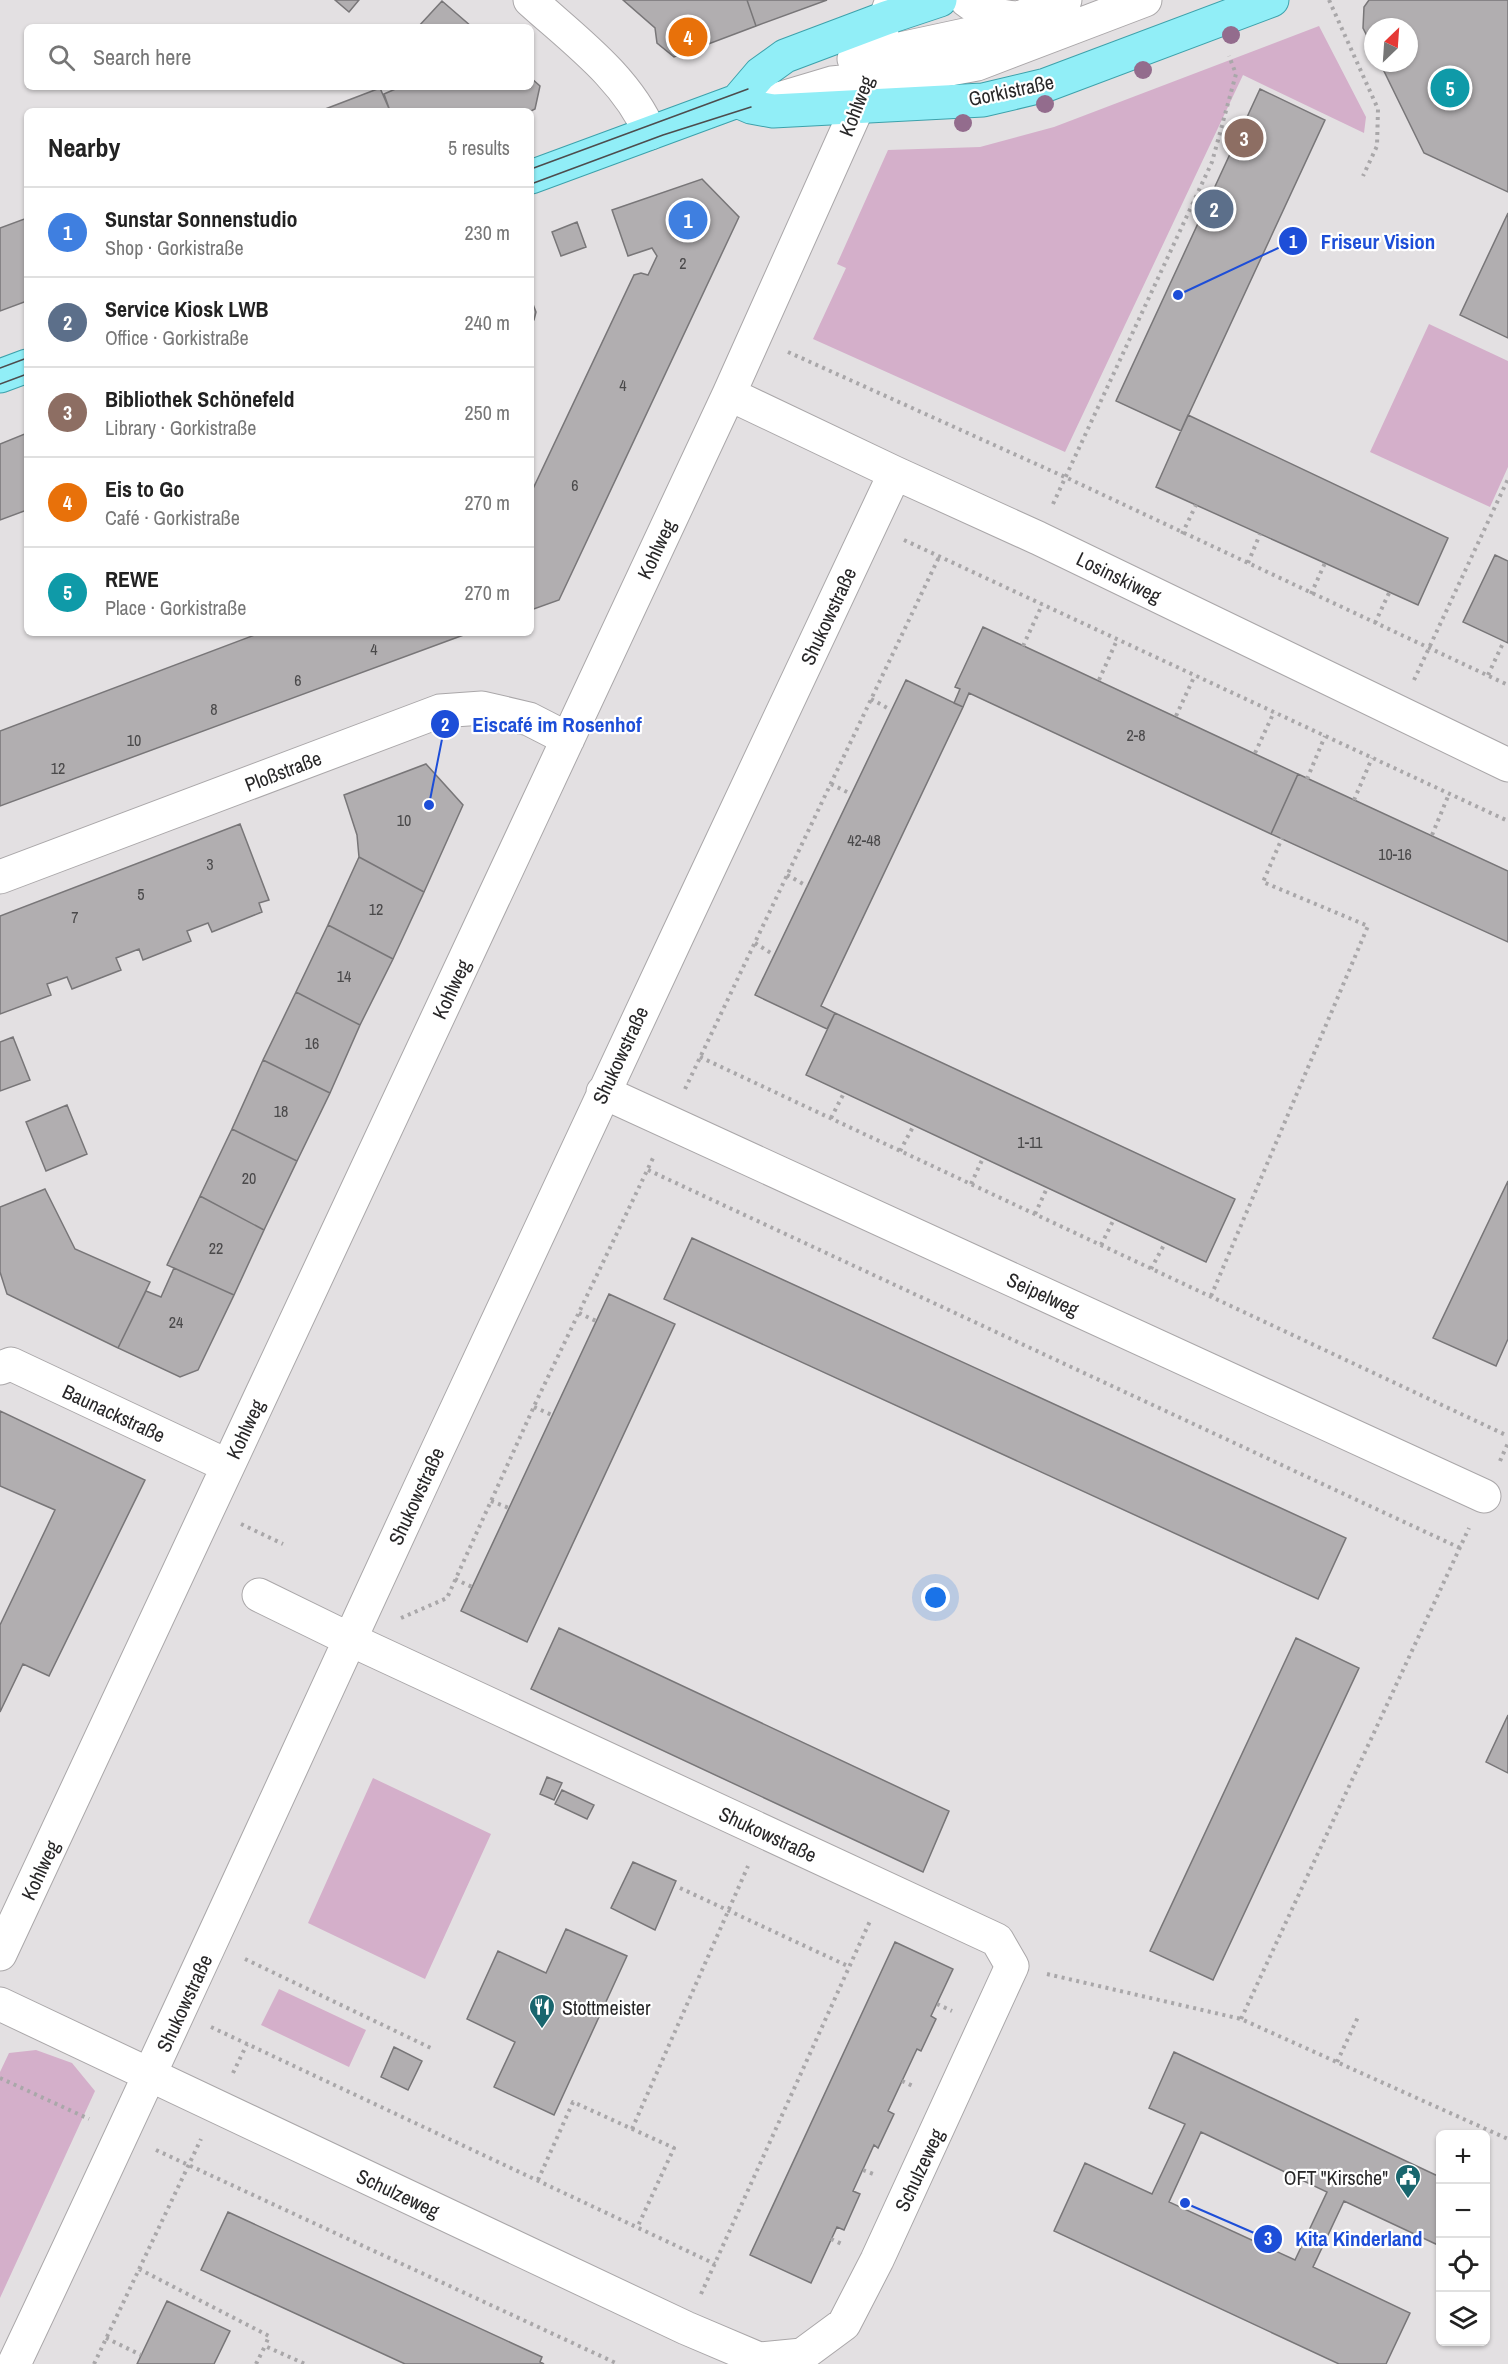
<!DOCTYPE html>
<html lang="en">
<head>
<meta charset="utf-8">
<style>
  body { margin:0; font-family:"Archivo Narrow",sans-serif; background:#f2f2f2; color:#222 }
  .controls { position:absolute; right:18px; bottom:18px; display:grid; overflow:hidden; border-radius:9px; box-shadow:0 2px 4px #0004 }
  .controls button { width:54px; height:54px; display:grid; place-items:center; padding:0; border:0; border-bottom:2px solid #e0e0e0; background:#fff; color:#222; font:30px sans-serif }
  .compass { position:absolute; left:1364px; top:18px; width:54px; height:54px; border-radius:50%; background:#fff; box-shadow:0 2px 4px #0004; rotate:25deg }
  .you { position:absolute; left:936px; top:1598px; width:21px; height:21px; margin:-15px; border:4px solid #fff; border-radius:50%; background:#1a73e8; box-shadow:0 0 0 9px #1a73e833 }
  .badge { display:grid; place-items:center; width:39px; height:39px; border-radius:50%; background:#19666e; color:#fff; font-size:20px; font-weight:700 }
  .pin { position:absolute; translate:-50% -50%; border:3px solid #fff; box-shadow:0 2px 6px #0006 }
  .list { margin:0; padding:0; list-style:none }
  h2 { display:flex; justify-content:space-between; align-items:center; height:78px; margin:0; padding:0 24px; font-size:26px }
  h2 small { font-size:20px; font-weight:400; color:#767676 }
  .list li { display:grid; grid-template-columns:39px 1fr auto; gap:18px; align-items:center; box-sizing:border-box; height:90px; padding:0 24px; border-top:2px solid #e0e0e0 }
  .list b { display:block; font-size:22px; white-space:nowrap }
  .list p { margin:0; font-size:20px; white-space:nowrap; color:#767676 }
  .list em { font-size:20px; font-style:normal; color:#767676 }
  .icon { flex:none; width:33px; height:33px; fill:none; stroke:currentColor; stroke-width:2; stroke-linecap:round; stroke-linejoin:round }
  .map { position:relative; flex:none; width:1508px; height:2364px; overflow:hidden }
  .search { position:absolute; background:#fff; box-shadow:0 2px 4px #0004; left:24px; top:24px; width:510px; height:66px; display:flex; align-items:center; gap:15px; box-sizing:border-box; padding:0 21px; border-radius:9px; color:#767676; font-size:22px }
  .panel { position:absolute; background:#fff; box-shadow:0 2px 4px #0004; left:24px; top:108px; width:510px; height:528px; border-radius:9px }
  .map>svg:first-child { display:block }
  .green { fill:#d4afca }
  .building { fill:#b1aeb0; stroke:#787678; stroke-width:1.5; fill-rule:evenodd }
  .lines { fill:none; stroke-linecap:round; stroke-linejoin:round }
  .minor-casing { stroke:#aaa7a9; stroke-width:35 }
  .major-casing { stroke:#3da1ab; stroke-width:35 }
  .path { stroke:#a9a7a9; stroke-width:4; stroke-dasharray:3 4.5; stroke-linecap:butt }
  .minor { stroke:#fff; stroke-width:33 }
  .major { stroke:#91eef7; stroke-width:33 }
  .tram { stroke:#4d4c4d; stroke-width:1.5 }
  .tree { fill:#936c8d }
  .labels { text-anchor:middle; dominant-baseline:central; stroke-width:4.5; stroke-linejoin:round; paint-order:stroke }
  .number-label { font-size:16px; fill:#4a494a }
  .street-label { font-size:20px; fill:#282728; stroke:#fff }
  .poi-label { font-size:20px; fill:#282728; stroke:#fff; text-anchor:start }
  .leader { fill:none; stroke:#1d4ed8; stroke-width:2 }
  .callout-dot { fill:#1d4ed8; stroke:#fff; stroke-width:2 }
  .mark-label { font-size:18px; text-anchor:middle; font-weight:bold; fill:#fff }
  .callout-label { font-size:21px; text-anchor:middle; font-weight:bold; fill:#1d4ed8; stroke:#fff; stroke-width:4.5; stroke-linejoin:round; paint-order:stroke }
</style>
</head>
<body>
<div class="map">
<svg width="1508" height="2364" viewBox="0 0 1508 2364">
  <rect width="100%" height="100%" fill="#e3e0e2"/>
  <path class="green" d="M1319 26 1366 117 1364 133 1243 75 1065 452 813 339 846 268 837 264 888 150 980 147 1054 127Z
    M1429 324 1508 361V467L1490 507 1370 452Z
    M373 1778 491 1834 425 1979 308 1923Z
    M279 1989 366 2030 349 2067 261 2025Z
    M36 2050 72 2063 95 2091 0 2298V2072L9 2053Z"/>
  <path class="building" d="M335 0H359L349 12Z
    M623 0H747L756 26 674 57 657 43 655 28Z
    M747 0H827L756 26Z
    M1369 0H1508V192L1424 153 1380 63H1409V27H1373V48L1363 28 1364 7Z
    M442 1 472 27H418Z
    M531 78 540 86 535 109 531 111H390L384 94 400 87H531Z
    M380 88 390 111H320Z
    M1260 89 1325 120 1181 431 1116 401Z
    M702 179 739 217 559 600 531 610V493L634 275 641 273 648 275 657 256 652 248 628 256 612 210Z
    M1508 213V338L1460 315Z
    M27 218V301L0 311V228Z
    M577 222 586 247 561 256 552 232Z
    M531 299 536 312 534 320 531 321Z
    M1188 415 1448 538 1418 605 1156 487Z
    M27 433V510L0 520V444Z
    M1495 555 1508 561V643L1463 622Z
    M983 627 1298 774 1271 834 969 693 963 707 954 703 960 689 955 687Z
    M260 633H469L0 806V731Z
    M906 680 963 707 821 1006 835 1013 827 1029 755 995Z
    M426 764 463 805 424 892 359 857 357 835 344 795Z
    M1298 774 1508 871V942L1271 834Z
    M240 824 269 900 259 903 262 912 212 932 208 923 187 931 191 941 143 960 139 949 116 958 121 970 72 989 67 977 47 984 51 995 0 1014V916Z
    M359 857 424 892 393 959 328 925Z
    M328 925 393 959 360 1025 296 992Z
    M296 992 360 1025 330 1093 263 1060Z
    M835 1013 1235 1199 1206 1262 806 1075Z
    M13 1037 30 1080 0 1091V1042Z
    M263 1060 330 1093 297 1161 232 1129Z
    M67 1105 87 1154 46 1171 26 1122Z
    M232 1129 297 1161 264 1230 200 1196Z
    M1508 1181V1339L1496 1366 1433 1338Z
    M45 1189 75 1249 150 1282 118 1348 7 1294 0 1272V1207Z
    M200 1196 264 1230 234 1295 167 1265Z
    M692 1238 1346 1538 1318 1599 664 1299Z
    M174 1268 234 1295 198 1370 180 1377 118 1348 146 1291 161 1297Z
    M609 1294 675 1324 527 1642 461 1611Z
    M0 1411 145 1480 49 1676 23 1664 0 1712V1625L55 1510 0 1486Z
    M559 1628 949 1811 923 1872 531 1689Z
    M1296 1638 1359 1668 1213 1980 1150 1951Z
    M1508 1715V1773L1486 1762Z
    M547 1777 562 1783 554 1800 540 1794Z
    M562 1790 594 1805 587 1819 555 1804Z
    M633 1862 676 1881 655 1930 611 1908Z
    M566 1929 627 1956 554 2115 494 2087 515 2042 467 2019 498 1951 546 1973Z
    M895 1942 953 1969 931 2016 936 2019 921 2051 917 2049 888 2111 894 2114 878 2148 874 2145 853 2191 860 2194 844 2230 837 2227 811 2283 750 2255Z
    M394 2047 422 2061 408 2090 381 2077Z
    M1174 2052 1440 2177V2246L1344 2201 1313 2267 1410 2313 1386 2364H1339L1054 2231 1085 2163 1152 2194 1185 2124 1149 2108ZM1201 2132 1327 2192 1295 2260 1169 2202Z
    M228 2212 542 2357 540 2362 544 2364H405L201 2270Z
    M167 2301 230 2331 214 2364H137Z"/>
  <g class="lines">
    <defs>
      <path id="minor" d="M530 0C573 39 627 78 650 133
        M966 0C982 13 999 17 1018 18
        M854 59 988 30 1065 0
        M755 106 832 83 923 74 977 64 1145 0
        M729 394 895 473 1038 538 1508 765
        M0 877 440 711 482 708 529 719 568 739
        M603 1092 1484 1496
        M0 1368 11 1364 228 1466
        M0 1954 729 394 867 86 872 55 892 0
        M0 2004 686 2328 759 2359 802 2355 844 2324 877 2260 1012 1966 997 1940 349 1639 259 1595
        M14 2364C158 2061 296 1755 437 1451 588 1124 742 799 895 473"/>
      <path id="major" d="M737 101 751 107 773 111 983 100 1046 85 1272 0
        M531 177 737 101 760 74 785 56 886 18 940 0
        M0 376 27 366"/>
    </defs>
    <use href="#minor" class="minor-casing"/>
    <use href="#major" class="major-casing"/>
    <path class="path" d="M1329 0 1378 109 1377 146 1363 176
      M788 352 1065 477 1508 685
      M1053 504 1212 162 1236 74 1229 56
      M1182 534 1196 505
      M904 540 1508 821
      M1248 563 1260 534
      M1311 594 1325 563
      M1375 623 1389 593
      M1023 646 1042 605
      M1488 675 1504 641
      M1099 680 1117 640
      M1414 680 1508 479
      M871 699 891 710
      M1176 716 1195 675
      M1255 753 1274 712
      M1307 779 1325 736
      M831 784 851 794
      M1354 800 1372 758
      M1432 835 1449 794
      M787 875 807 886
      M755 943 774 955
      M700 1057 1508 1436
      M685 1089 939 557
      M831 1118 844 1093
      M900 1151 914 1125
      M648 1170 1460 1548
      M971 1184 983 1158
      M1035 1214 1047 1188
      M1101 1245 1114 1219
      M1151 1269 1165 1243
      M1211 1296 1368 926 1263 882 1282 838
      M579 1313 596 1321
      M534 1407 552 1415
      M1500 1461 1508 1443
      M491 1501 509 1508
      M241 1524 283 1544
      M455 1579 472 1587
      M401 1618 447 1598 536 1402 654 1156
      M680 1888 850 1967
      M245 1959 433 2049
      M1047 1974 1241 2019 1508 2139
      M937 2004 952 2011
      M1241 2019 1469 1528
      M211 2027 715 2264
      M1337 2062 1358 2017
      M233 2073 247 2044
      M0 2078 89 2119
      M902 2081 915 2087
      M632 2129 748 1866
      M156 2150 618 2364
      M863 2170 876 2175
      M538 2180 573 2102 674 2148 637 2228
      M831 2239 844 2245
      M139 2269 269 2336 265 2346
      M701 2294 870 1921
      M106 2338 141 2355
      M94 2364 201 2139
      M256 2364 265 2346 305 2364"/>
    <use href="#minor" class="minor"/>
    <use href="#major" class="major"/>
    <path class="tram" d="M531 169 748 89
      M531 184 663 135 751 107
      M0 368 27 358
      M0 384 27 374"/>
  </g>
  <g class="tree">
    <circle cx="1231" cy="35" r="9"/>
    <circle cx="1143" cy="70" r="9"/>
    <circle cx="1045" cy="104" r="9"/>
    <circle cx="963" cy="123" r="9"/>
  </g>
  <defs>
    <symbol id="restaurant-pin" viewBox="-11 -11 22 30"><path d="M0 17L-7.5 6A9.5 9.5 0 1 1 7.5 6Z" fill="#19666e" stroke="#fff"/><path d="M-5-6h1v4h1v-4h1v4h1v-4h1v5L-1.5 .5V6h-2V.5L-5-1ZM5-6V6H3V1.5H1.5Q1.5-4 5-6Z" fill="#fff"/></symbol>
    <symbol id="civic-pin" viewBox="-11 -11 22 30"><path d="M0 17L-7.5 6A9.5 9.5 0 1 1 7.5 6Z" fill="#19666e" stroke="#fff"/><path d="M-.6-6.5H3V-4.5H.6V-3L4-1V1h2V6H-6V1h2V-1L-.6-3ZM-1.2 2.5V6h2.4V2.5Z" fill="#fff"/></symbol>
  </defs>
  <g fill-rule="evenodd">
    <use href="#restaurant-pin" x="527" y="1992" width="30" height="40"/>
    <use href="#civic-pin" x="1393" y="2162" width="30" height="40"/>
  </g>
  <g class="labels">
    <g class="number-label">
      <text x="683" y="263">2</text>
      <text x="623" y="385">4</text>
      <text x="575" y="485">6</text>
      <text x="374" y="649">4</text>
      <text x="298" y="680">6</text>
      <text x="214" y="709">8</text>
      <text x="1136" y="735">2-8</text>
      <text x="134" y="740">10</text>
      <text x="58" y="768">12</text>
      <text x="404" y="820">10</text>
      <text x="864" y="840">42-48</text>
      <text x="1395" y="854">10-16</text>
      <text x="210" y="864">3</text>
      <text x="141" y="894">5</text>
      <text x="376" y="909">12</text>
      <text x="75" y="917">7</text>
      <text x="344" y="976">14</text>
      <text x="312" y="1043">16</text>
      <text x="281" y="1111">18</text>
      <text x="1030" y="1142">1-11</text>
      <text x="249" y="1178">20</text>
      <text x="216" y="1248">22</text>
      <text x="176" y="1322">24</text>
    </g>
    <g class="street-label">
      <text transform="translate(1011 90) rotate(-12)">Gorkistraße</text>
      <text transform="translate(856 106) rotate(-69)">Kohlweg</text>
      <text transform="translate(656 549) rotate(-65)">Kohlweg</text>
      <text transform="translate(1119 577) rotate(26)">Losinskiweg</text>
      <text transform="translate(828 616) rotate(-65)">Shukowstraße</text>
      <text transform="translate(283 771) rotate(-21)">Ploßstraße</text>
      <text transform="translate(451 989) rotate(-65)">Kohlweg</text>
      <text transform="translate(620 1055) rotate(-65)">Shukowstraße</text>
      <text transform="translate(1043 1294) rotate(25)">Seipelweg</text>
      <text transform="translate(114 1413) rotate(25)">Baunackstraße</text>
      <text transform="translate(245 1429) rotate(-65)">Kohlweg</text>
      <text transform="translate(416 1496) rotate(-65)">Shukowstraße</text>
      <text transform="translate(768 1834) rotate(25)">Shukowstraße</text>
      <text transform="translate(40 1870) rotate(-65)">Kohlweg</text>
      <text transform="translate(184 2003) rotate(-65)">Shukowstraße</text>
      <text transform="translate(919 2170) rotate(-65)">Schulzeweg</text>
      <text transform="translate(398 2193) rotate(25)">Schulzeweg</text>
    </g>
    <g class="poi-label">
      <text x="562" y="2007">Stottmeister</text>
      <text x="1388" y="2177" text-anchor="end">OFT "Kirsche"</text>
    </g>
  </g>
  <path class="leader" d="M1178 295L1293 241M429 805L445 724M1185 2203L1268 2239"/>
  <g class="callout-dot">
    <circle cx="1178" cy="295" r="6"/>
    <circle cx="429" cy="805" r="6"/>
    <circle cx="1185" cy="2203" r="6"/>
    <circle cx="1293" cy="241" r="15"/>
    <circle cx="445" cy="724" r="15"/>
    <circle cx="1268" cy="2239" r="15"/>
  </g>
  <g class="mark-label">
    <text x="1293" y="248">1</text>
    <text x="445" y="731">2</text>
    <text x="1268" y="2245">3</text>
  </g>
  <g class="callout-label">
    <text x="1378" y="249">Friseur Vision</text>
    <text x="557" y="732">Eiscafé im Rosenhof</text>
    <text x="1359" y="2246">Kita Kinderland</text>
  </g>
</svg>
<div class="controls">
<button>+</button>
<button>−</button>
<button><svg class="icon" aria-label="locate" viewBox="0 0 24 24"><circle cx="12" cy="12" r="6"/><path d="M12 2v4M12 18v4M2 12h4M18 12h4"/></svg></button>
<button><svg class="icon" aria-label="layers" viewBox="0 0 24 24"><path d="M12 4l9 5-9 5-9-5zM3 14l9 5 9-5"/></svg></button>
</div>
<svg class="compass" viewBox="-18 -18 36 36"><path d="M0-13l5 13h-10z" fill="#e53935"/><path d="M0 13l5-13h-10z" fill="#767676"/></svg>
<div class="you"></div>
<div class="pin badge" style="left:688px;top:220px;background:#3f7fe0">1</div>
<div class="pin badge" style="left:1214px;top:209px;background:#5c6f8a">2</div>
<div class="pin badge" style="left:1244px;top:138px;background:#8d6e63">3</div>
<div class="pin badge" style="left:688px;top:37px;background:#e8710a">4</div>
<div class="pin badge" style="left:1450px;top:88px;background:#0f9aa8">5</div>
<div class="search"><svg class="icon" aria-label="search" viewBox="0 0 24 24"><circle cx="10" cy="10" r="6"/><path d="M15 15l6 6"/></svg>Search here</div>
<section class="panel">
<h2>Nearby<small>5 results</small></h2>
<ul class="list">
<li><span class="badge" style="background:#3f7fe0">1</span><div><b>Sunstar Sonnenstudio</b><p>Shop · Gorkistraße</p></div><em>230 m</em></li>
<li><span class="badge" style="background:#5c6f8a">2</span><div><b>Service Kiosk LWB</b><p>Office · Gorkistraße</p></div><em>240 m</em></li>
<li><span class="badge" style="background:#8d6e63">3</span><div><b>Bibliothek Schönefeld</b><p>Library · Gorkistraße</p></div><em>250 m</em></li>
<li><span class="badge" style="background:#e8710a">4</span><div><b>Eis to Go</b><p>Café · Gorkistraße</p></div><em>270 m</em></li>
<li><span class="badge" style="background:#0f9aa8">5</span><div><b>REWE</b><p>Place · Gorkistraße</p></div><em>270 m</em></li>
</ul>
</section>
</div>
</body>
</html>
